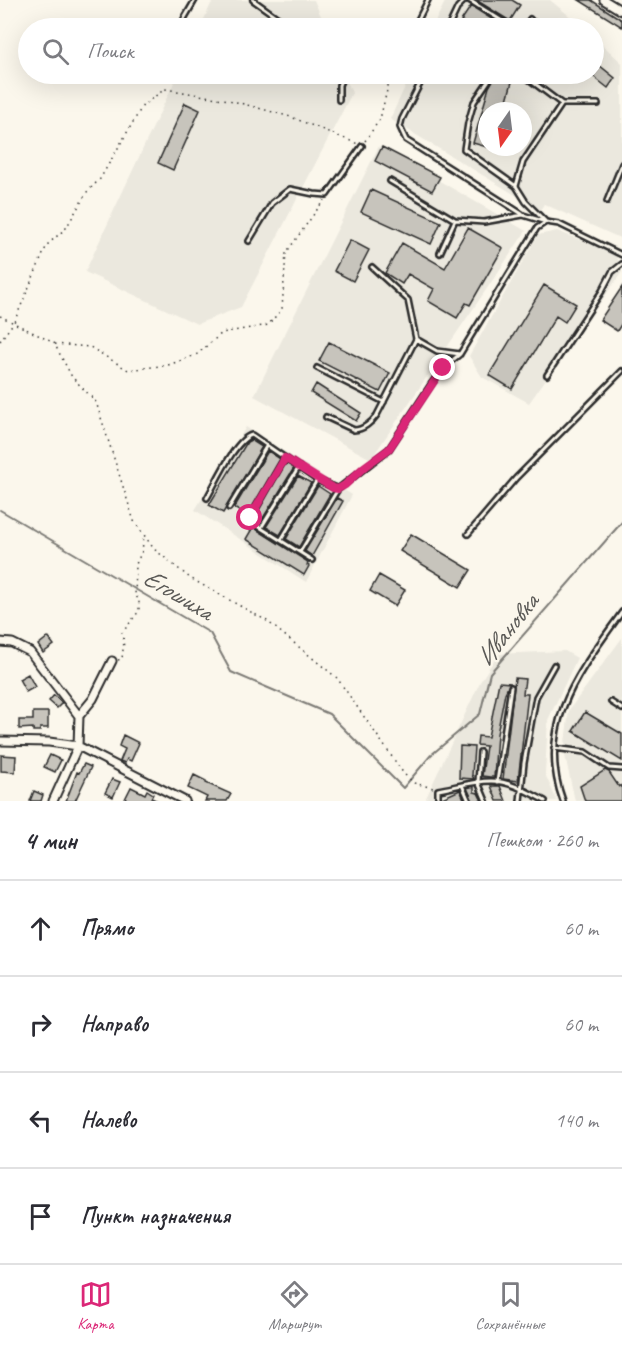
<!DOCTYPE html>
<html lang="ru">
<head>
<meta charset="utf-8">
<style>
  body { margin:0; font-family:Caveat,sans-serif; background:#f2f2f3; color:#2b2b33 }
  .compass { position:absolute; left:478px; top:102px; width:54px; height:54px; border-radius:50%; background:#fff; box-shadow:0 6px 24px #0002; rotate:194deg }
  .stop { position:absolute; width:18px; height:18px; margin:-14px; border:4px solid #db2777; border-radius:50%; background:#fff }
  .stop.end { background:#db2777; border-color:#fff; box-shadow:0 2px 6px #0008 }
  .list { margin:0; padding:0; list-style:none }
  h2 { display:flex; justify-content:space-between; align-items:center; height:78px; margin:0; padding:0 24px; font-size:26px }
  h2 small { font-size:20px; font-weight:400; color:#7c7c81 }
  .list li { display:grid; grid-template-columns:39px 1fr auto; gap:18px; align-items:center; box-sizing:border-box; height:96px; padding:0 24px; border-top:2px solid #e1e1e2 }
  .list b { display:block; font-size:22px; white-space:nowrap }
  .list em { font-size:20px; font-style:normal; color:#7c7c81 }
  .icon { flex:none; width:33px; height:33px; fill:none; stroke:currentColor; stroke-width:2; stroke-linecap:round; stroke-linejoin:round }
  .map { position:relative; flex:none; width:622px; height:801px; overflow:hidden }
  .search { position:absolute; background:#fff; box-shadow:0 6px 24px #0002; left:18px; right:18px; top:18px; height:66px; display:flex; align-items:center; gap:15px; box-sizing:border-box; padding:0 21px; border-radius:33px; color:#7c7c81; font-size:22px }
  .sheet { height:462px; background:#fff }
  nav { display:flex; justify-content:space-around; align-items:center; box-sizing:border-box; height:84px; border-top:2px solid #e1e1e2; background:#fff; font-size:16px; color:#7c7c81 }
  nav a { display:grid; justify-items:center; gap:3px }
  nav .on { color:#db2777 }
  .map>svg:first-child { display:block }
  .built { fill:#ebe8de; fill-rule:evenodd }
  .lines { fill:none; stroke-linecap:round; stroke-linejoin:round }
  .stream { stroke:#7b7a75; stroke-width:2 }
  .building { fill:#c7c4bc; stroke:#2b2b2b; stroke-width:1.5 }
  .lane-casing { stroke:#2b2b2b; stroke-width:8 }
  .street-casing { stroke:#2b2b2b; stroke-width:11 }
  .path { stroke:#2b2b2b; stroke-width:1.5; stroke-dasharray:1.5 4.5; stroke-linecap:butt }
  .lane { stroke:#fbf7ec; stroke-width:3 }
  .street { stroke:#fbf7ec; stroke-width:7 }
  .route { stroke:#db2777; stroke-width:8 }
  .labels { text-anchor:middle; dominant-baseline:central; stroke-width:4.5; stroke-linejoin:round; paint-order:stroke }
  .water-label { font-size:26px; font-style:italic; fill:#5a5956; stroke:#fbf7ec }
</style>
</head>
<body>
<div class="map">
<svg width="622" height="801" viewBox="0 0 622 801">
  <rect width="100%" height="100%" fill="#fbf7ec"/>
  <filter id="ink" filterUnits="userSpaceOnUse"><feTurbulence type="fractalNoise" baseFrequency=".0167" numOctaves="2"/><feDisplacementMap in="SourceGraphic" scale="12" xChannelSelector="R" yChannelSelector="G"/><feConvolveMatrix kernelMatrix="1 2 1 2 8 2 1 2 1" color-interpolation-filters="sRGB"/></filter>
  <g filter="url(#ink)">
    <path class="built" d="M216 0H314L326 28H200L211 4Z
      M446 0H550L584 28H432Z
      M594 37 622 63V239L544 204 540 210 390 119 411 74H594ZM487 111H523V147H487Z
      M178 74H344L352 93 241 307 197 324 85 272Z
      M379 146 526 231 371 459 254 396Z
      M557 231 616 254 622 272 529 403 482 377 469 356 538 235Z
      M246 427 352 495 306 582 195 510Z
      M622 638V801H575L564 751 569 710Z
      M565 651 577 658 548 720 545 774 557 801H427L426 798 480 682 498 654Z"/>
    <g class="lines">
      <path class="stream" d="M0 510 210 633 231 672 329 714 403 788 431 755 480 714 490 673 622 522"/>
    </g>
    <path class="building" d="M476 0H512L520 5 510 21Z
      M579 0H591L622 20V27Z
      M471 6 506 28H473L461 21Z
      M535 19 548 28H528Z
      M594 61 615 78 608 88 594 77Z
      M495 77 512 82 504 111H487V147L473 143 489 87Z
      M185 103 200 110 173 170 158 163Z
      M382 147 440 177 432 191 375 161Z
      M371 190 441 222 431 244 361 212Z
      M468 228 503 248 470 305 466 303 457 318 428 301 434 289 408 274 402 284 385 273 402 243 445 268Z
      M350 240 369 250 353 281 334 271Z
      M544 285 576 304 565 322 556 316 512 389 489 375Z
      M622 287V323L617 331 600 320Z
      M329 342 390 373 380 392 319 361Z
      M316 384 361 413 356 421 311 393Z
      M251 440 262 447 223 513 209 505 247 442Z
      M268 451 280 459 247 516 234 508Z
      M286 463 294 468 260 523 254 519Z
      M298 476 311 483 280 535 266 527Z
      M318 486 330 494 299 547 286 539Z
      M337 498 343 501 312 556 305 551Z
      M253 527 308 562 307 565 309 566 304 575 246 539Z
      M411 534 471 570 460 587 400 551Z
      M379 575 405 590 395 606 370 591Z
      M48 637 54 645 43 653 38 645Z
      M28 674 35 687 26 692 19 679Z
      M515 678 525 679 523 694H528L518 781 503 779Z
      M499 682 510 683 505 693 497 734 494 777H490L482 776 486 746 477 745 478 736 488 737Z
      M54 695 62 703 57 708 49 701Z
      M33 712H48V728H40V731H33V728L19 729V720H33Z
      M585 712 622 734V761L573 731Z
      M123 735 139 743 131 761 127 759 125 763 120 761 125 749 119 746Z
      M460 746 474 747 472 775 474 779 459 778Z
      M1 755 16 756 15 772 1 771Z
      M50 755 61 760 55 772 44 767Z
      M84 764 91 767 75 801H66L77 772 79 773Z
      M605 770 609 772 619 787 622 785V801H585L580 786Z
      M194 775 206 781V783L231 794 227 801H205L207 797 188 788Z
      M112 779 120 782 113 797 105 793Z
      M474 786V792L478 793 482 801H473L467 788Z
      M491 786H500L506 801H497Z
      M131 787 145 794 147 790 153 794 151 798 158 801H124Z
      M460 790 465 801H442V798Z
      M34 791 43 795 41 801H30Z"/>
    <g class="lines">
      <defs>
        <path id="lane" d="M253 0 292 28
          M469 0 510 26
          M182 28 184 19 195 0
          M414 28 428 0
          M448 28 458 7 465 0
          M524 28 530 19
          M425 74 402 119 400 127 406 140 522 214
          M493 74 474 102 468 123 464 149 516 186 526 202 545 221
          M522 74 562 104
          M339 100V85L344 74
          M390 181 455 220 484 222 523 215 546 222 559 224 622 255
          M516 186 523 162 562 104H598
          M607 201 622 164
          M249 241 272 203 290 189 314 194 327 195 362 146
          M440 253 455 220
          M372 267 408 300 416 339 437 351 460 354
          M317 368 384 402
          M547 375 602 291 612 272 622 264
          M326 417 354 430C363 430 372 422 377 415L416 339
          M207 498C216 483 235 439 252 435L317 480 338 489 389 449 432 383 443 368 460 354 537 228 546 222
          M229 508 267 445
          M250 518 285 458
          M253 523 312 560
          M261 528 299 467
          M468 534 516 478 622 371
          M281 540 317 480
          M300 552 338 489
          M611 702 622 709
          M554 748 585 752 609 768 622 769
          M480 752 478 782 486 801
          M497 782 511 687
          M462 785 469 801
          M438 801V790C455 787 473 781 491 781 510 781 528 792 545 801
          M520 801 524 763 536 697 554 665
          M563 801C535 725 580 671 622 612"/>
        <path id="street" d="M604 0 622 11
          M0 642 12 643 30 652 79 716
          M0 741 49 742 78 746 185 801
          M53 801 78 746 79 716 93 699 112 661"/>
      </defs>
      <use href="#lane" class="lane-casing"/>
      <use href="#street" class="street-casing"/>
      <path class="path" d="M365 141 380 119 391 74
        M0 316 54 343 72 377 96 402 134 521 154 549 190 578 267 621 337 678 404 774 414 783 433 788
        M0 341 14 322 47 245 66 228 87 192 100 179 143 105 165 89 229 100 291 117 358 144
        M55 344 90 347 128 370 168 365 196 355 222 333 268 325 282 309 286 253 324 200
        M118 660 122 659 124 641 122 633 139 611V599L135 596 136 564 142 551 144 536"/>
      <use href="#lane" class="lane"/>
      <use href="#street" class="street"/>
    </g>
  </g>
  <g class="lines" filter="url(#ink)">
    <path class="route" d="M250 518 285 458 333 488 338 489 345 485 364 467 389 449 443 368"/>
  </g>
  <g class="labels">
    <g class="water-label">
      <text transform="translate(178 594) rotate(31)">Егошиха</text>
      <text transform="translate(507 630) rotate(-52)">Ивановка</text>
    </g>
  </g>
</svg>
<svg class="compass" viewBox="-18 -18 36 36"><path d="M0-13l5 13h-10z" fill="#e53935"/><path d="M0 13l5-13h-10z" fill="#7c7c81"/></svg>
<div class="stop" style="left:250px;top:518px"></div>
<div class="stop end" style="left:443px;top:368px"></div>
<div class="search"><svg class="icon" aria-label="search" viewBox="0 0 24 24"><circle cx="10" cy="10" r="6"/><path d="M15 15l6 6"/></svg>Поиск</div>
</div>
<section class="sheet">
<h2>4 мин<small>Пешком · 260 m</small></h2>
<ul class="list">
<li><svg class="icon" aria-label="ahead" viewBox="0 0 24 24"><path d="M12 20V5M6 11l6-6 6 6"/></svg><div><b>Прямо</b></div><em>60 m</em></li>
<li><svg class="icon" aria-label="right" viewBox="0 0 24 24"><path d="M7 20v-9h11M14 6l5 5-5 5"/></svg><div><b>Направо</b></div><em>60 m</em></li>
<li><svg class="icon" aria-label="left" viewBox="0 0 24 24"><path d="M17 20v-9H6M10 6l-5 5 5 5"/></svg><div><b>Налево</b></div><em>140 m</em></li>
<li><svg class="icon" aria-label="arrive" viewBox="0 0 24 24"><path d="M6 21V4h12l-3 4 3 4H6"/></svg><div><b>Пункт назначения</b></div></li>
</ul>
</section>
<nav>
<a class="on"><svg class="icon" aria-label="map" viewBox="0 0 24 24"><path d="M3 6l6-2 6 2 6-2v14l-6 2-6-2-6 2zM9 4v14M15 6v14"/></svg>Карта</a>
<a><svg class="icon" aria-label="directions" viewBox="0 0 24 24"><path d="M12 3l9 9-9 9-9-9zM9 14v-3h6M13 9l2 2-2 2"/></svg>Маршрут</a>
<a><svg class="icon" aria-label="saved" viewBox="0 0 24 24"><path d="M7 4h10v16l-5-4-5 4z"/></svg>Сохранённые</a>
</nav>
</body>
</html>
